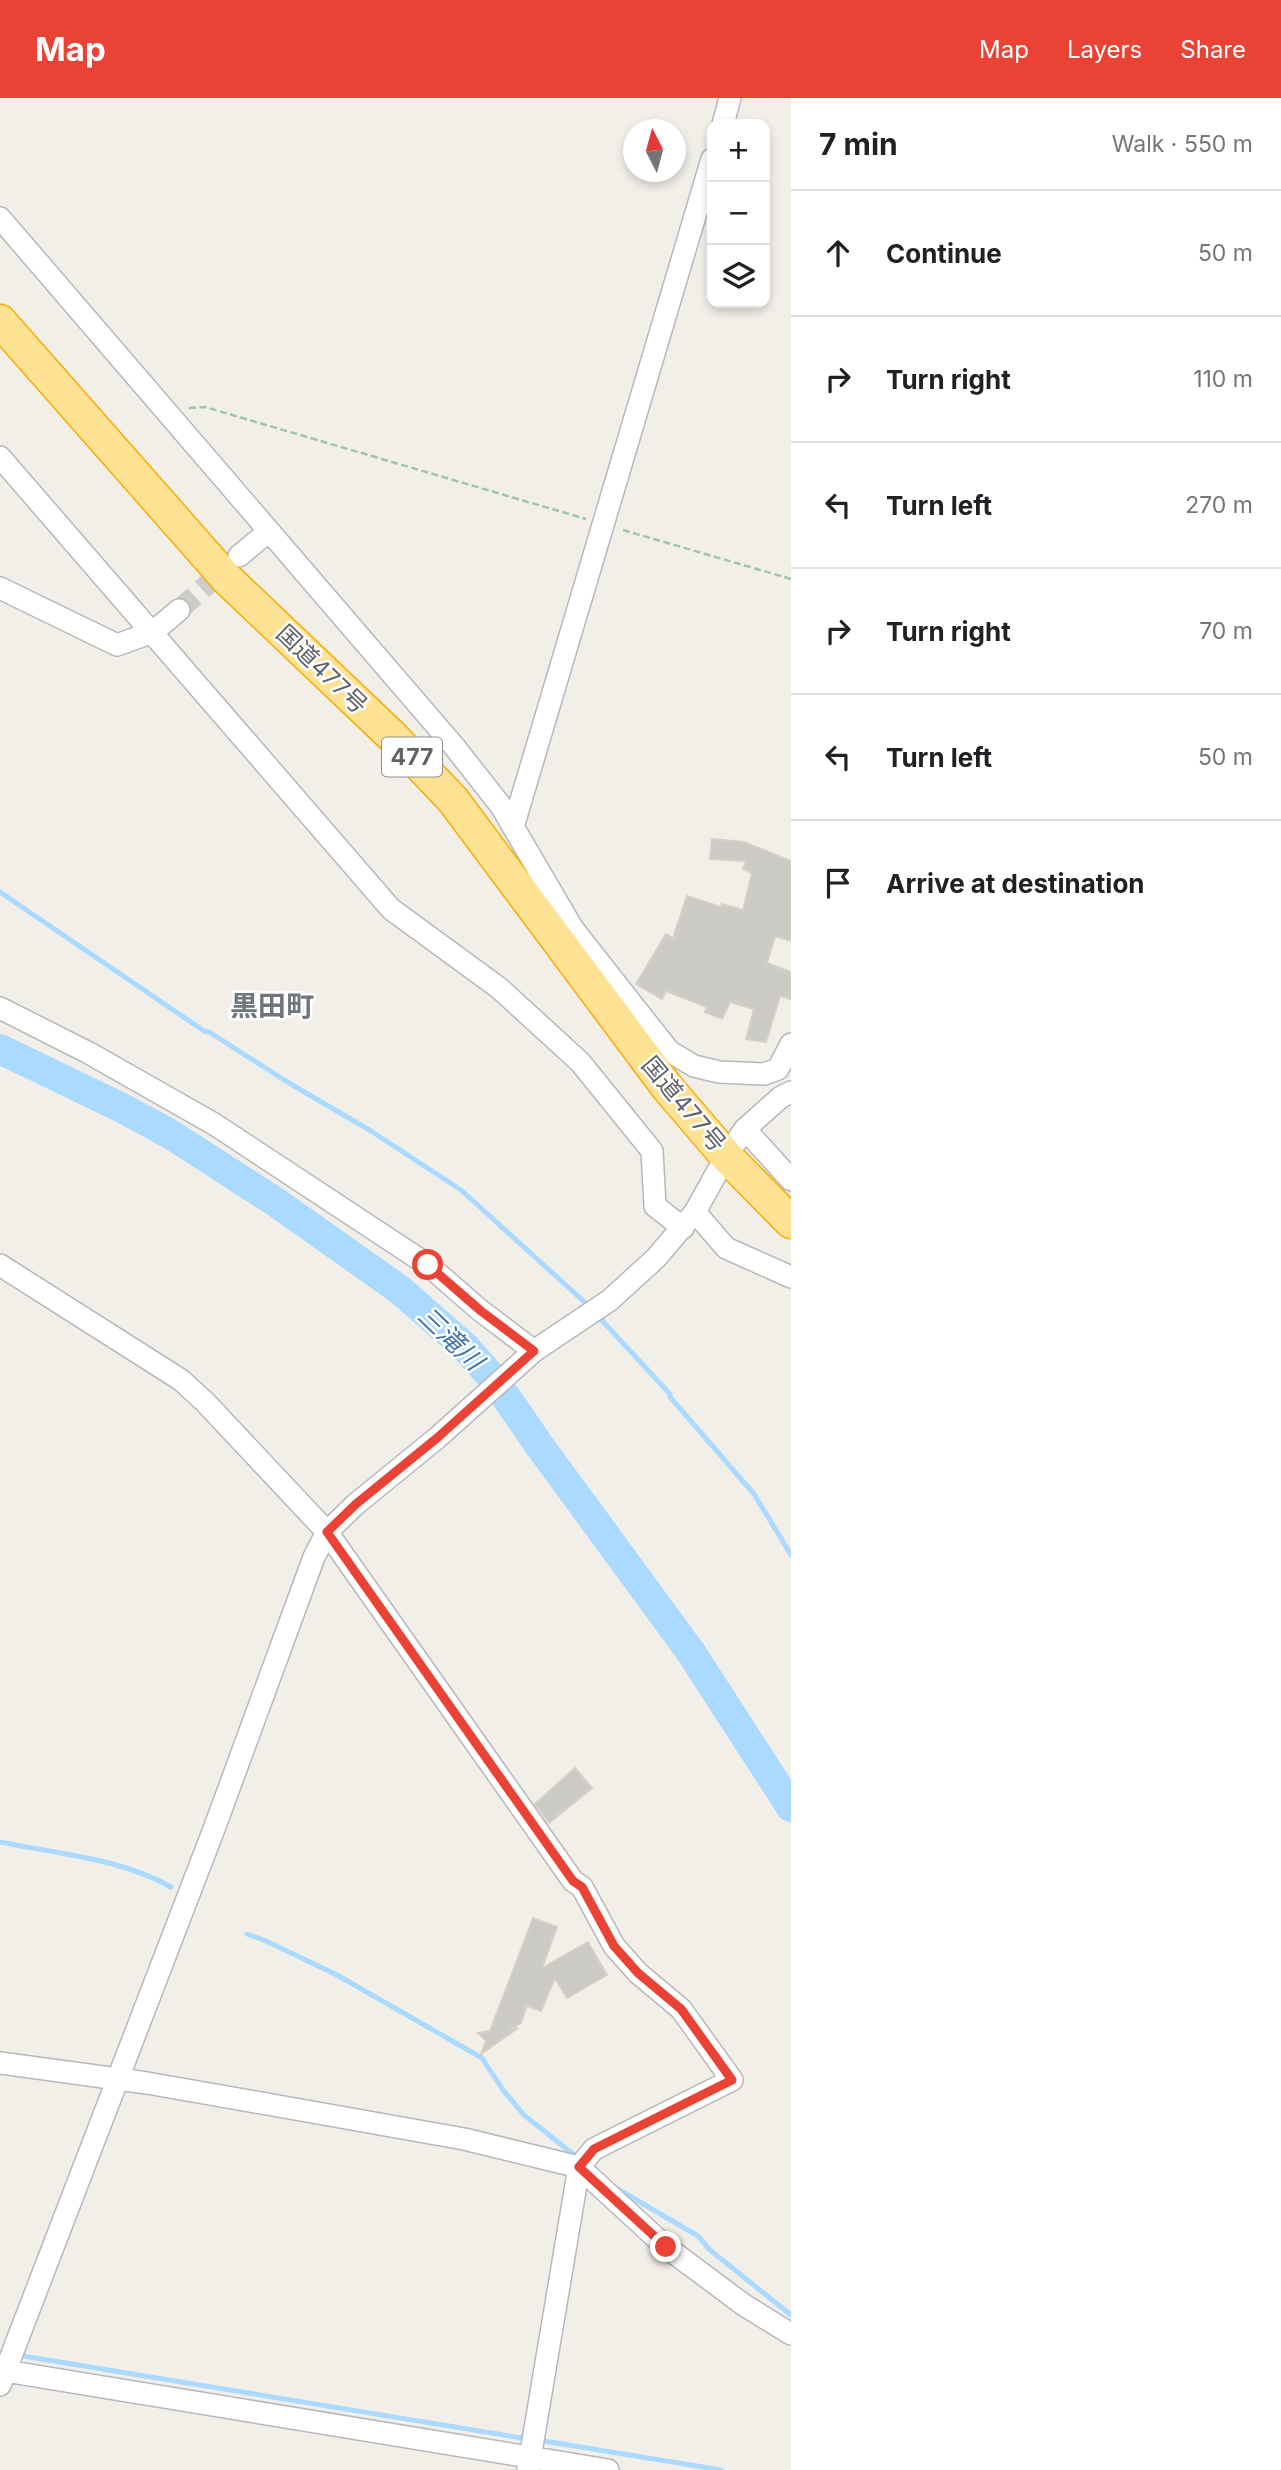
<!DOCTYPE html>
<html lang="en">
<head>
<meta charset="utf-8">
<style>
  body { margin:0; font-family:Inter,"Noto Sans JP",sans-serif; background:#f6f6f6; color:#202124 }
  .controls { position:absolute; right:21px; top:21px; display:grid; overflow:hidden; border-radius:14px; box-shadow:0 4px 10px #0003 }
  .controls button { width:63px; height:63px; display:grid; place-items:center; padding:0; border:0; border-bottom:2px solid #e0e0e0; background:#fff; color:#202124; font:35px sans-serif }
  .compass { position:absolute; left:623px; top:21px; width:63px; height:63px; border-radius:50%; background:#fff; box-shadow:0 4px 10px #0003; rotate:354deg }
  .stop { position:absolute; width:21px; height:21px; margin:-16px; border:5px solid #ea4335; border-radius:50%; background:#fff }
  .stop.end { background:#ea4335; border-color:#fff; box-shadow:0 2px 7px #0008 }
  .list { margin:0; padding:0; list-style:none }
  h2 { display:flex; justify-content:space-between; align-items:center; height:91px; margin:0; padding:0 28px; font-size:30px }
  h2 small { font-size:23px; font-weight:400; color:#757577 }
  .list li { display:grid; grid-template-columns:46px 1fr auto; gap:21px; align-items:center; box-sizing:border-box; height:126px; padding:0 28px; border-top:2px solid #e0e0e0 }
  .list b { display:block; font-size:26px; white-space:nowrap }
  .list em { font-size:23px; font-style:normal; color:#757577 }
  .icon { flex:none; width:38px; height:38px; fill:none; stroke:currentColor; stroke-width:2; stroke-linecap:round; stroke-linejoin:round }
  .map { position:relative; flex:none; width:791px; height:2372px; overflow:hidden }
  header { display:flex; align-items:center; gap:42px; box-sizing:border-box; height:98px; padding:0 35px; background:#ea4335; color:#fff }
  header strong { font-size:33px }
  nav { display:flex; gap:38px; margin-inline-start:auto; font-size:24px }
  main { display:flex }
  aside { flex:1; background:#fff }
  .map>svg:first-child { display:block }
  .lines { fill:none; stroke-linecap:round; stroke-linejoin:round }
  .stream { stroke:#aadaff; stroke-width:5 }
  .river { stroke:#aadaff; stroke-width:30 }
  .building { fill:#cccac5; stroke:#d6d1c6; stroke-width:2 }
  .minor-tunnel { stroke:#ccccc8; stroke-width:21; stroke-dasharray:21 10; stroke-linecap:butt }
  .minor-casing { stroke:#b5b8bc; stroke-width:24 }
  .highway-casing { stroke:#f9ab00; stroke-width:35 }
  .path { stroke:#9cc7a9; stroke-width:2.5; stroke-dasharray:7 3.5; stroke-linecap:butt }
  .minor { stroke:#fff; stroke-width:21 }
  .highway { stroke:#fde293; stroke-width:32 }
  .route { stroke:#ea4335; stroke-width:9 }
  .labels { text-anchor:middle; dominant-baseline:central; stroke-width:5; stroke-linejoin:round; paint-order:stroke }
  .shield { fill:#fff; stroke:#8f9295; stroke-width:2 }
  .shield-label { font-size:23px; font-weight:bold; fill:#5f6368 }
  .street-label { font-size:24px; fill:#5f6368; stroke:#fff }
  .water-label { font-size:26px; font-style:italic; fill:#4174aa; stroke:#fff }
  .quarter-label { font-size:28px; font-weight:bold; fill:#70757a; stroke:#fff }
</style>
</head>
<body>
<header>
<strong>Map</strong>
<nav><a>Map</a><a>Layers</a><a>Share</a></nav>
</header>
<main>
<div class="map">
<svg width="791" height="2372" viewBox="0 0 791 2372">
  <rect width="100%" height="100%" fill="#f1efe8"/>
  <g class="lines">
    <path class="stream" d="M0 794 204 933 209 934 289 985 371 1033 461 1092 590 1209
      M596 1216 670 1296V1299L754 1396 791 1457
      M0 1744C58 1756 119 1760 171 1789
      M247 1836 266 1843 337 1877 482 1960 503 1992 524 2017 578 2060
      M616 2090 698 2138 710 2152 791 2217
      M17 2257 528 2341
      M538 2342 721 2372"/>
    <path class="river" d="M0 951 122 1010 170 1036 277 1105 400 1192 465 1249 495 1283 539 1347 690 1553 791 1709"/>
  </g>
  <path class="building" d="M712 741 744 744 791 763V843L775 838 767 865 789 873 791 876V901L780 898 766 944 746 941 754 911 730 904 722 921 705 914 707 909 666 893 662 901 636 886 666 836 673 840 687 798 721 809 722 806 743 812 752 775 743 771 746 763 710 761Z
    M575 1670 592 1690 549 1725 535 1706Z
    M533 1820 557 1829 542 1870 588 1844 607 1877 567 1900 555 1880 541 1913 527 1908 521 1925 510 1931 518 1930 481 1956 486 1943 478 1935 490 1933Z"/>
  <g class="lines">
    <path class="minor-tunnel" d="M179 512 230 466"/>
    <defs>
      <path id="minor" d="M723 26 730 0
        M0 120 269 433
        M0 359 391 811 499 890 580 964 652 1053 655 1108 683 1130
        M239 458 269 433 453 647 501 708 573 831 669 953 694 968 719 974 764 976 778 971 791 946
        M0 490 117 547 153 534 179 512
        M513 729 712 61
        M0 910 89 955 214 1026 428 1167 481 1213 534 1253
        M745 1031 791 1082
        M695 1114 726 1150 791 1179
        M0 1167 181 1282 205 1304 327 1434 573 1783 582 1789 614 1848 638 1875 681 1911 732 1982 594 2051 579 2069 528 2372
        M0 1965 147 1985 267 2006 464 2041 579 2069 666 2149 744 2207 791 2236
        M0 2272 608 2372
        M0 2287 214 1731 314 1459 327 1434 356 1406 437 1340 534 1253 610 1202 656 1160 695 1114 726 1058 745 1031 781 999 791 994"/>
      <path id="highway" d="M0 223 227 481 393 639 453 702 667 989 726 1058 791 1124"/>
    </defs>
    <use href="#minor" class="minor-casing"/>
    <use href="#highway" class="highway-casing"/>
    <path class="path" d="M189 310 205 309 586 421
      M623 432 791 481"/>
    <use href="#minor" class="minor"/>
    <use href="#highway" class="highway"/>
  </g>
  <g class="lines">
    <path class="route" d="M428 1167 481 1213 534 1253 437 1340 356 1406 327 1434 573 1783 582 1789 614 1848 638 1875 681 1911 732 1982 594 2051 579 2069 666 2149"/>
  </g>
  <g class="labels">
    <rect class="shield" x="382" y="639.5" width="60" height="39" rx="5"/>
    <g class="shield-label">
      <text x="412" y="659">477</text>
    </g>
    <g class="street-label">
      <text transform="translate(322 571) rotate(44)">国道477号</text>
      <text transform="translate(684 1006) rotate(50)">国道477号</text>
    </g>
    <g class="water-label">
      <text transform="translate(451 1240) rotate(44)">三滝川</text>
    </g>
    <g class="quarter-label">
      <text x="272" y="908">黒田町</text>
    </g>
  </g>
</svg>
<div class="controls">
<button>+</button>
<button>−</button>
<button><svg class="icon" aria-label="layers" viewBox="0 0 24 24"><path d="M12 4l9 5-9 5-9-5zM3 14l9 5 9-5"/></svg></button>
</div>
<svg class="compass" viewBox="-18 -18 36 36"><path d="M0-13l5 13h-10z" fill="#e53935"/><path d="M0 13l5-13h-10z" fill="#757577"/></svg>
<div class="stop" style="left:428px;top:1167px"></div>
<div class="stop end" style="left:666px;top:2149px"></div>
</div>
<aside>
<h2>7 min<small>Walk · 550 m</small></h2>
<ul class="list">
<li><svg class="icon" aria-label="ahead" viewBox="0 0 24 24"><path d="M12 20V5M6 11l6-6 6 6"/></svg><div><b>Continue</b></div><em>50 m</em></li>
<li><svg class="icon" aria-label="right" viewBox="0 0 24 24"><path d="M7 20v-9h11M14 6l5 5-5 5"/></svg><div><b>Turn right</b></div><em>110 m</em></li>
<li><svg class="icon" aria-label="left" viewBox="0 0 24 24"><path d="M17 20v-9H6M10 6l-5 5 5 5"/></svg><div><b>Turn left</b></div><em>270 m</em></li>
<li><svg class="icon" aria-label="right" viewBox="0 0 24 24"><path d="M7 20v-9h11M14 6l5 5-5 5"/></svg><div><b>Turn right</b></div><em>70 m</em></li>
<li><svg class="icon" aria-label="left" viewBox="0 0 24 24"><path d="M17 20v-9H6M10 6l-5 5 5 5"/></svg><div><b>Turn left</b></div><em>50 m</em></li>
<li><svg class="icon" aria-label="arrive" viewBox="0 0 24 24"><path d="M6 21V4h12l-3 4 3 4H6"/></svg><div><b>Arrive at destination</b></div></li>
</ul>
</aside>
</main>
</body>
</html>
